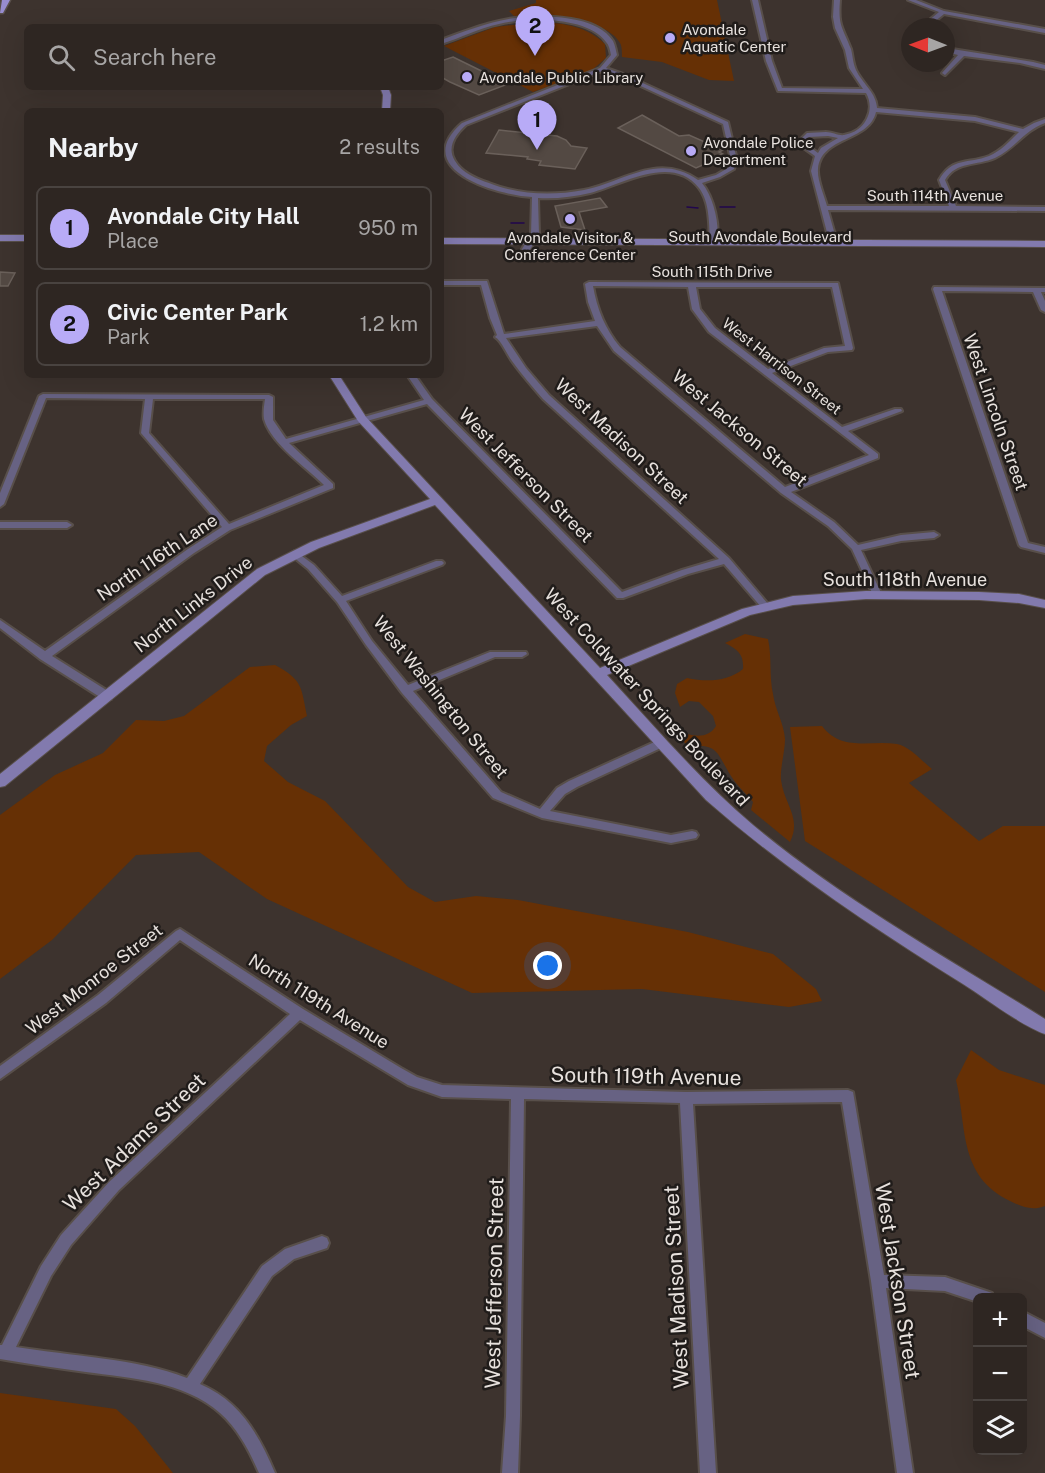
<!DOCTYPE html>
<html lang="en">
<head>
<meta charset="utf-8">
<style>
  body { margin:0; font-family:"Public Sans",sans-serif; background:#362e2a; color:#f1f3f6 }
  .controls { position:absolute; right:18px; bottom:18px; display:grid; overflow:hidden; border-radius:9px; box-shadow:0 6px 24px #0002 }
  .controls button { width:54px; height:54px; display:grid; place-items:center; padding:0; border:0; border-bottom:2px solid #494340; background:#2e2622; color:#f1f3f6; font:30px sans-serif }
  .compass { position:absolute; left:901px; top:18px; width:54px; height:54px; border-radius:50%; background:#2e2622; box-shadow:0 6px 24px #0002; rotate:271deg }
  .you { position:absolute; left:548px; top:966px; width:21px; height:21px; margin:-15px; border:4px solid #fff; border-radius:50%; background:#1a73e8; box-shadow:0 0 0 9px #1a73e833 }
  .badge { display:grid; place-items:center; width:39px; height:39px; border-radius:50%; background:#b8abf7; color:#111; font-size:20px; font-weight:700 }
  .pin { position:absolute; translate:-50% -50px; filter:drop-shadow(0 2px 3px #0008) }
  .pin::after { content:''; position:absolute; top:32px; width:21px; height:18px; background:inherit; clip-path:polygon(0 0,100% 0,50% 100%) }
  .list { margin:0; padding:0; list-style:none }
  h2 { display:flex; justify-content:space-between; align-items:center; height:78px; margin:0; padding:0 24px; font-size:26px }
  h2 small { font-size:20px; font-weight:400; color:#a7a5a5 }
  .list li { display:grid; grid-template-columns:39px 1fr auto; gap:18px; align-items:center; box-sizing:border-box; height:84px; margin:0 12px 12px; padding:0 12px; border:2px solid #494340; border-radius:9px }
  .list b { display:block; font-size:22px; white-space:nowrap }
  .list p { margin:0; font-size:20px; white-space:nowrap; color:#a7a5a5 }
  .list em { font-size:20px; font-style:normal; color:#a7a5a5 }
  .icon { flex:none; width:33px; height:33px; fill:none; stroke:currentColor; stroke-width:2; stroke-linecap:round; stroke-linejoin:round }
  .map { position:relative; flex:none; width:1045px; height:1473px; overflow:hidden }
  .search { position:absolute; background:#2e2622; box-shadow:0 6px 24px #0002; left:24px; top:24px; width:420px; height:66px; display:flex; align-items:center; gap:15px; box-sizing:border-box; padding:0 21px; border-radius:9px; color:#a7a5a5; font-size:22px }
  .panel { position:absolute; background:#2e2622; box-shadow:0 6px 24px #0002; left:24px; top:108px; width:420px; height:270px; border-radius:9px }
  .map>svg:first-child { display:block }
  .green { fill:#663005 }
  .lines { fill:none; stroke-linecap:round; stroke-linejoin:round }
  .stream { stroke:#21064d; stroke-width:1.5 }
  .building { fill:#534943; stroke:#6a605a; stroke-width:1.5 }
  .street-casing { stroke:#584f4a; stroke-width:4 }
  .secondary-casing { stroke:#584f4a; stroke-width:2 }
  .primary-casing { stroke:#584f4a; stroke-width:3 }
  .street { fill:#676283; fill-rule:evenodd }
  .secondary { fill:#827aae; fill-rule:evenodd }
  .primary { fill:#978ccf; fill-rule:evenodd }
  .poi-dot { fill:#b8abf7; stroke:#201c1a; stroke-width:2 }
  .labels { text-anchor:middle; dominant-baseline:central; stroke-width:5; stroke-linejoin:round; paint-order:stroke }
  .far-poi-label { font-size:15px; fill:#e7e1dd; stroke:#201c1a; text-anchor:start }
  .far-street-label { font-size:15px; fill:#e7e1dd; stroke:#201c1a }
  .street-label { font-size:18px; fill:#e7e1dd; stroke:#201c1a }
  .near-street-label { font-size:21px; fill:#e7e1dd; stroke:#201c1a }
</style>
</head>
<body>
<div class="map">
<svg width="1045" height="1473" viewBox="0 0 1045 1473">
  <rect width="100%" height="100%" fill="#3d332e"/>
  <path class="green" d="M536 0H717L734 81 709 80 662 62 622 57C622 53 622 46 620 43 605 16 541 17 514 16L509 11 536 3Z
    M541 22C564 23 588 27 605 44L606 58 591 71 533 92 444 46 495 27Z
    M745 634 768 639C772 657 769 676 773 694 775 710 784 723 785 739 785 752 780 767 781 780 784 804 802 818 790 842L751 810 753 802C746 793 737 786 731 776 718 756 719 742 689 747L673 731C689 734 706 742 716 726L713 716 699 702 689 701 680 707 675 693 677 684 687 678C706 682 727 682 743 669 744 654 738 650 725 643Z
    M275 665C303 680 301 687 307 716L291 725 267 746 264 761 288 782 325 801 408 887 435 902 476 896 518 900 688 932 773 954 816 989 822 1001 789 1007 642 989 472 993 267 899 199 852 136 855 52 940 0 979V815L55 775 103 753 136 720 164 721 184 716 250 667Z
    M822 726C842 752 869 740 897 744 909 746 922 761 932 769L909 783 979 841 1003 826H1045V992L805 841 790 727Z
    M971 1050 999 1070 1045 1085V1206C1032 1211 1022 1207 1010 1201 958 1176 967 1127 956 1080Z
    M0 1393 116 1409 135 1426 173 1473H0Z"/>
  <g class="lines">
    <path class="stream" d="M687 207 698 208
      M720 207H735
      M511 223H524"/>
  </g>
  <path class="building" d="M453 57 508 84 479 95 450 82 441 77V61Z
    M642 115 679 136 689 135 723 150 719 152 723 154 720 155 723 156 696 168 618 128Z
    M499 130 557 136 566 140 571 146 587 148 575 169 539 165 541 161 527 159 528 157 486 153Z
    M600 198 607 207 579 212 585 230 561 227 555 206Z
    M0 272 15 273 8 286H0Z"/>
  <g class="lines">
    <defs>
      <path id="street" d="M752 0H758L772 61 782 88 863 89 849 68 845 50 835 28 833 17 834 0H840C838 26 842 26 851 49 853 57 853 65 857 72 864 85 876 93 877 108L975 117 1023 129 1034 123 1045 119V123C1025 130 1014 149 995 158 977 166 956 161 945 180L956 206 1045 207V211L828 210 837 242 830 244 811 171 815 156 801 146 799 141 807 133C813 133 820 132 826 132 832 132 839 136 844 135 865 132 876 110 866 93L778 91 766 61ZM876 112 975 121 1019 132C1010 141 1001 151 989 156 968 164 952 157 939 180L949 206H827C824 195 817 180 818 169 821 136 869 142 876 112ZM828 136 838 138 821 148 818 153 806 144 805 141 809 137Z
        M908 0H916L944 11 1045 29V33L944 14 928 27H921L939 12Z
        M536 16C560 17 598 18 613 41 615 45 616 51 617 55L606 68 623 74 728 122 737 160 734 169 720 177 702 183C714 198 720 225 717 244L710 242C709 225 710 202 699 188 672 153 621 185 590 193 573 197 556 199 538 198L539 235 529 251H523L522 249 531 235 532 197C496 195 409 169 462 123L600 68 611 55C610 50 609 45 606 42 588 16 526 17 499 24 479 28 461 38 441 44V40C473 28 502 17 536 16ZM602 71 619 76 723 124 731 160 728 168 716 175 698 180C658 152 624 182 584 190 552 196 520 195 489 183 477 179 462 173 455 161 446 147 456 134 466 125Z
        M946 48 1033 62 1045 65V69L1020 63 964 56 945 75 942 73 958 55 946 52Z
        M441 281H487L504 334 595 321 588 302 585 284 589 282 838 283 853 348 852 350 828 352 772 373 842 427 895 409H901L902 411 848 431 878 454V458L791 492 834 522 858 545 901 535 934 532 939 535 934 538 901 541 861 550 882 595 877 598 874 597 852 549 828 526 781 493 614 351 597 326 506 338 526 368 549 395 729 558 768 604 770 606 768 608H762L724 564 688 574 623 598H617L427 404 289 443 333 484V488L230 530 194 553 52 656 111 693 112 696 111 699H103L40 659 0 628V620L45 651 188 549 222 527 141 433 145 399 46 398 4 504 0 507V493L39 396 43 394 269 395 273 397V420L286 439 424 400 407 375H415L432 399 622 592 682 570 719 559 543 399C532 386 521 374 512 361 506 353 502 341 495 337L497 335 490 318 481 285H441ZM593 286 688 287 692 309 709 332 869 455 785 487 620 347C605 329 597 309 593 286ZM696 287H832L845 346 824 348 768 369 715 328 700 309ZM153 399H265C264 406 263 412 264 419 271 444 306 467 324 485L229 524 149 433Z
        M934 287 1045 288V292H1041L1045 301V312L1041 310 1033 292 942 291 1028 543 1045 547V553L1021 547 1019 545 933 289Z
        M0 522H67L72 525 67 528H0Z
        M295 551 314 565 342 596 436 561H442L444 563 442 565 346 601 372 641 408 685 490 652H526L527 654 522 657H495L413 691 501 792 540 809 557 788 569 781 661 739 665 740 666 743 665 746 577 787 565 794 550 811 671 835 692 831 696 832 698 835 696 838 671 843 542 818 493 798 402 693 366 645 337 602 308 569 292 556 290 554Z
        M180 929 303 1009 401 1068 417 1077 442 1085 686 1092 848 1090 853 1092 884 1275 945 1277 992 1293 994 1298H978V1302L945 1291 886 1288 913 1473H897L871 1281 842 1102 693 1104 716 1473H700L680 1103 524 1099 520 1416 518 1473H502L506 1416 511 1099 442 1097 408 1085 300 1020 119 1190 71 1245 51 1276 16 1347C70 1356 136 1358 187 1378L262 1266 285 1249 322 1236 327 1238 329 1243 327 1248 294 1259 272 1276 200 1384C240 1401 259 1435 275 1473H259C249 1450 238 1429 220 1413 184 1381 130 1378 86 1372 57 1368 29 1364 0 1359V1345H2L41 1266 61 1235 109 1182 290 1014 180 940 106 1003 0 1079V1066L98 995 176 931Z
        M1022 1311 1045 1323V1338L1022 1326Z"/>
      <path id="secondary" d="M380 87H388L391 95 390 111H382L383 95Z
        M0 235H27V241H0Z
        M441 238 1045 241V247L441 244Z
        M329 375H339L366 417 600 668 742 609 793 596 866 591 979 592 1019 594 1045 600V608L1019 603 979 600 866 599 793 605 750 615 607 675C654 726 700 780 753 825 843 900 946 957 1045 1019V1034C1022 1026 985 998 963 984 873 928 786 870 706 800L435 505 319 548 265 575 5 786 0 787V774L257 569 311 542 430 499 358 421Z"/>
      <path id="primary" d="M2 0H10L3 13H0Z"/>
    </defs>
    <use href="#street" class="street-casing"/>
    <use href="#secondary" class="secondary-casing"/>
    <use href="#primary" class="primary-casing"/>
    <use href="#street" class="street"/>
    <use href="#secondary" class="secondary"/>
    <use href="#primary" class="primary"/>
  </g>
  <g class="poi-dot">
    <circle cx="670" cy="38" r="6"/>
    <circle cx="467" cy="77" r="6"/>
    <circle cx="691" cy="151" r="6"/>
    <circle cx="570" cy="219" r="6"/>
  </g>
  <g class="labels">
    <g class="far-poi-label">
      <text x="682" y="29">Avondale<tspan x="682" dy="17">Aquatic Center</tspan></text>
      <text x="479" y="77">Avondale Public Library</text>
      <text x="703" y="142">Avondale Police<tspan x="703" dy="17">Department</tspan></text>
      <text x="570" y="237" text-anchor="middle">Avondale Visitor &amp;<tspan x="570" dy="17">Conference Center</tspan></text>
    </g>
    <g class="far-street-label">
      <text x="935" y="195">South 114th Avenue</text>
      <text x="760" y="236">South Avondale Boulevard</text>
      <text x="712" y="271">South 115th Drive</text>
      <text transform="translate(782 366) rotate(38)">West Harrison Street</text>
    </g>
    <g class="street-label">
      <text transform="translate(996 412) rotate(71)">West Lincoln Street</text>
      <text transform="translate(740 428) rotate(40)">West Jackson Street</text>
      <text transform="translate(622 441) rotate(43)">West Madison Street</text>
      <text transform="translate(526 475) rotate(45)">West Jefferson Street</text>
      <text transform="translate(157 557) rotate(-34)">North 116th Lane</text>
      <text x="905" y="579">South 118th Avenue</text>
      <text transform="translate(193 604) rotate(-38)">North Links Drive</text>
      <text transform="translate(441 697) rotate(51)">West Washington Street</text>
      <text transform="translate(647 697) rotate(47)">West Coldwater Springs Boulevard</text>
      <text transform="translate(94 979) rotate(-38)">West Monroe Street</text>
      <text transform="translate(319 1001) rotate(32)">North 119th Avenue</text>
    </g>
    <g class="near-street-label">
      <text transform="translate(646 1076) rotate(1)">South 119th Avenue</text>
      <text transform="translate(134 1142) rotate(-44)">West Adams Street</text>
      <text transform="translate(898 1281) rotate(81)">West Jackson Street</text>
      <text transform="translate(494 1283) rotate(-89)">West Jefferson Street</text>
      <text transform="translate(676 1287) rotate(-93)">West Madison Street</text>
    </g>
  </g>
</svg>
<div class="controls">
<button>+</button>
<button>−</button>
<button><svg class="icon" aria-label="layers" viewBox="0 0 24 24"><path d="M12 4l9 5-9 5-9-5zM3 14l9 5 9-5"/></svg></button>
</div>
<svg class="compass" viewBox="-18 -18 36 36"><path d="M0-13l5 13h-10z" fill="#e53935"/><path d="M0 13l5-13h-10z" fill="#a7a5a5"/></svg>
<div class="you"></div>
<div class="pin badge" style="left:537px;top:150px">1</div>
<div class="pin badge" style="left:535px;top:56px">2</div>
<div class="search"><svg class="icon" aria-label="search" viewBox="0 0 24 24"><circle cx="10" cy="10" r="6"/><path d="M15 15l6 6"/></svg>Search here</div>
<section class="panel">
<h2>Nearby<small>2 results</small></h2>
<ul class="list">
<li><span class="badge">1</span><div><b>Avondale City Hall</b><p>Place</p></div><em>950 m</em></li>
<li><span class="badge">2</span><div><b>Civic Center Park</b><p>Park</p></div><em>1.2 km</em></li>
</ul>
</section>
</div>
</body>
</html>
